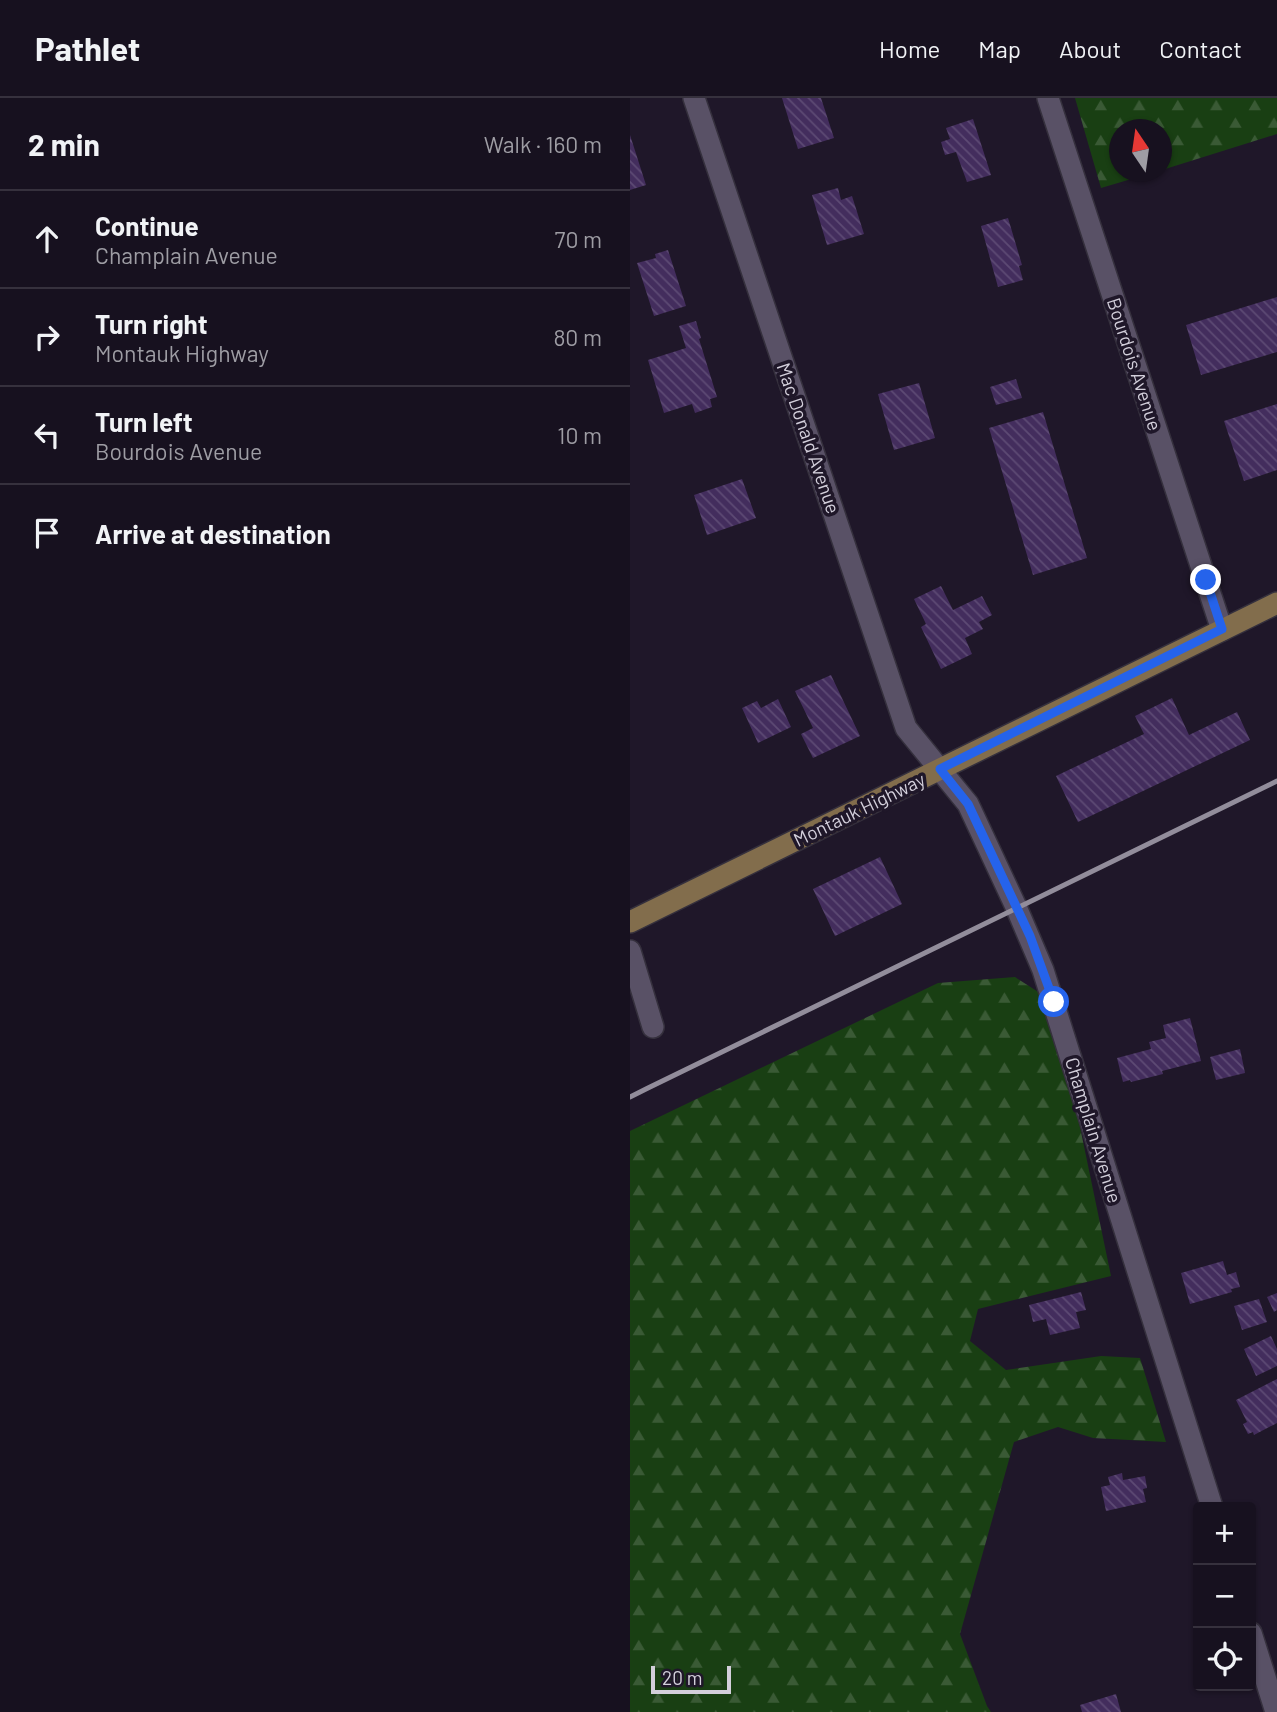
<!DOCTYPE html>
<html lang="en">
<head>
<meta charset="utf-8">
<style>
  body { margin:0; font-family:Barlow,sans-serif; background:#241f2c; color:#f1f3f6 }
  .controls { position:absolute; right:21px; bottom:21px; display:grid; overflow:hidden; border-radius:7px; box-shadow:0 2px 5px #0004 }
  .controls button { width:63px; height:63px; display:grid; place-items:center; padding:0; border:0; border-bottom:2px solid #36313d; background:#17111f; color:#f1f3f6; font:35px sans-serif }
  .compass { position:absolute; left:479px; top:21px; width:63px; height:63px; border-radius:50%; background:#17111f; box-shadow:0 2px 5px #0004; rotate:347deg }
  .scale { position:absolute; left:21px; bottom:18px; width:80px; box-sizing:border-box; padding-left:7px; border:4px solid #d3cfdb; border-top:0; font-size:19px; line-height:24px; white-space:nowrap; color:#d3cfdb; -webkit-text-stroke:5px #1f1729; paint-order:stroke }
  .stop { position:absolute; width:21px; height:21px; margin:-16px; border:5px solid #2563eb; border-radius:50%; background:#fff }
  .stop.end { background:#2563eb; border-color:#fff; box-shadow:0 2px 7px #0008 }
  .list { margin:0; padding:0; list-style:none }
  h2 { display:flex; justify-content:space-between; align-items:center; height:91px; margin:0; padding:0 28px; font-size:30px }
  h2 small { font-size:23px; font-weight:400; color:#9e9da4 }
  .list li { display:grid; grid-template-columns:46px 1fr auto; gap:21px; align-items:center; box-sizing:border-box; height:98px; padding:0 28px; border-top:2px solid #36313d }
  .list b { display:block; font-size:26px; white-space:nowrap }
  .list p { margin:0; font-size:23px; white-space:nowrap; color:#9e9da4 }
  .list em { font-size:23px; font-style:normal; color:#9e9da4 }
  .icon { flex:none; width:38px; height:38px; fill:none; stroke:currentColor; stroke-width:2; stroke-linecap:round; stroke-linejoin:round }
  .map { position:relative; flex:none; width:647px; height:1614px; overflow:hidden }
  header { display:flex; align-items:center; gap:42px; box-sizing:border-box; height:98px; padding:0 35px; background:#17111f; border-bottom:2px solid #36313d }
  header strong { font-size:33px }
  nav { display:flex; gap:38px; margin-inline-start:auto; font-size:24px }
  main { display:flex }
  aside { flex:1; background:#17111f }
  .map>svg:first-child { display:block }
  .forest { fill:url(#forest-firs) }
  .building { fill:url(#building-back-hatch) }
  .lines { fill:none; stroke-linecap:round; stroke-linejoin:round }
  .minor-casing { stroke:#35303d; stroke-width:24 }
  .major-casing { stroke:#35303d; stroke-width:24 }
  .minor { stroke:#595166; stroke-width:21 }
  .major { stroke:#826d4c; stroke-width:21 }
  .rail { stroke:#928d9b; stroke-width:5 }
  .route { stroke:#2563eb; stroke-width:9 }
  .labels { text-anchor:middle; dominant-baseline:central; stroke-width:7; stroke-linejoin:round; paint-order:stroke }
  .street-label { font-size:19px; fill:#d3cfdb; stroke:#1f1729 }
</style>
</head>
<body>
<header>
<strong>Pathlet</strong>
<nav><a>Home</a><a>Map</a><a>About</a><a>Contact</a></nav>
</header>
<main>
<aside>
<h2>2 min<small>Walk · 160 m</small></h2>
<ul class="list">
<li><svg class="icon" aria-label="ahead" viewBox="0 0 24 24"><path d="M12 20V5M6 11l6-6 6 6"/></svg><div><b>Continue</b><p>Champlain Avenue</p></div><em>70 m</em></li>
<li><svg class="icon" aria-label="right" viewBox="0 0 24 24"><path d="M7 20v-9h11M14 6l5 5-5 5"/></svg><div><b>Turn right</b><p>Montauk Highway</p></div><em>80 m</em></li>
<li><svg class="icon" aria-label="left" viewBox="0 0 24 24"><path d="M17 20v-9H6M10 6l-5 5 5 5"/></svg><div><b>Turn left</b><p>Bourdois Avenue</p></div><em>10 m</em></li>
<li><svg class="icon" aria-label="arrive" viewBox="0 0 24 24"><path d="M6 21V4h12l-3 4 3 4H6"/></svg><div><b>Arrive at destination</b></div></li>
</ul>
</aside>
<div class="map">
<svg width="647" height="1614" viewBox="0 0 647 1614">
  <defs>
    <pattern id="forest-firs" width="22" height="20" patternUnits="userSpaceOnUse" patternTransform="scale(1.75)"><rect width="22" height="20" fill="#193f13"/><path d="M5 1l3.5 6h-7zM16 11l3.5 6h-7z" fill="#3a5a35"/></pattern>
    <pattern id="building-back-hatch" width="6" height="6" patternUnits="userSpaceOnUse" patternTransform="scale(1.75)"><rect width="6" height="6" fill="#432d5d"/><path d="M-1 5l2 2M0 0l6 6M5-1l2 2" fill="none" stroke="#5d4a74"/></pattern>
  </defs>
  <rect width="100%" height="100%" fill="#1f1729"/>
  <path class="forest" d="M445 0H647V36L532 72 531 32H489V74H525L471 90Z
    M385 879 424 904 481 1178 348 1211 340 1243 376 1272 471 1258 510 1260 536 1344 463 1340 428 1329 384 1344 330 1536 357 1608 361 1614H0V1033L308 885Z"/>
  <path class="building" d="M152 0H191L204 40 168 51Z
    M343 21 361 77 337 84 326 54 315 57 311 44 320 41 316 30Z
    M0 37 16 87 0 92Z
    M208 90 211 102 222 98 234 136 197 147 182 97Z
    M378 120 392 167 389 168 393 182 368 189 351 128Z
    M38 152 56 208 24 218 7 165 26 160 25 156Z
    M647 199V254L571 277 556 227Z
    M66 223 71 240 69 241 87 299 80 301 82 309 65 315 62 306 34 315 18 262 56 250 49 228Z
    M386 281 392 300 366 307 360 289Z
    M289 285 305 340 264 352 248 296Z
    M647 306V372L614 383 594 323Z
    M413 314 457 460 403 477 359 330Z
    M112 381 126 420 77 437 64 397Z
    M311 488 323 512 352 498 362 517 349 524 353 531 335 540 342 556 311 571 291 529 296 526 284 501Z
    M201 577 230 638 183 660 171 636 183 630 165 593Z
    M542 600 559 637 607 614 620 642 448 724 426 678 514 636 505 618Z
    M148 601 161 629 128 645 112 610 127 603 131 610Z
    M250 759 272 806 205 838 183 791Z
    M560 920 571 963 532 973 533 976 501 984 500 982 493 984 487 960 521 951 519 944 536 940 533 927Z
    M610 951 615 975 586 982 580 959Z
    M593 1163 597 1177 606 1174 610 1189 601 1191 602 1194 560 1206 551 1175Z
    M451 1194 456 1212 446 1214 450 1230 420 1237 416 1221 403 1224 399 1207Z
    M647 1195V1212L644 1214 637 1199Z
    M629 1201 637 1224 612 1232 604 1208Z
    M641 1238 647 1251V1268L626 1278 614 1251Z
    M647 1281V1325L624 1337 623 1334 618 1336 613 1326 617 1324 606 1302Z
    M492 1375 493 1382 515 1378 517 1390 513 1391 516 1404 476 1413 471 1389 480 1387 478 1379Z
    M486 1596 491 1614H452L450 1607Z"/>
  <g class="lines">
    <defs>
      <path id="minor" d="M64 0 276 630 338 706 387 811 413 872 582 1409
        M418 0 592 532
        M0 853 23 929
        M621 1535 646 1614"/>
      <path id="major" d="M0 824 647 505"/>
    </defs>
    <use href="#minor" class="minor-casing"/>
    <use href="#major" class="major-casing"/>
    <use href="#minor" class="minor"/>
    <use href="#major" class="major"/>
    <path class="rail" d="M0 999C215 892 432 789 647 683"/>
  </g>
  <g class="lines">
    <path class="route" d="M424 904 400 838 338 706 310 671 592 531 576 482"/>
  </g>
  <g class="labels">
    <g class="street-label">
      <text transform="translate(505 266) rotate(72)">Bourdois Avenue</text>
      <text transform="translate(179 340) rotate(71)">Mac Donald Avenue</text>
      <text transform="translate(229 711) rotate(-26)">Montauk Highway</text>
      <text transform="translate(464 1032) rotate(73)">Champlain Avenue</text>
    </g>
  </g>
</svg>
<div class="controls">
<button>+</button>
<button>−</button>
<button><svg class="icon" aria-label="locate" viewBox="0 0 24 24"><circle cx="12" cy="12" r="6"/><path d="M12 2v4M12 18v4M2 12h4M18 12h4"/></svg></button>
</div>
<svg class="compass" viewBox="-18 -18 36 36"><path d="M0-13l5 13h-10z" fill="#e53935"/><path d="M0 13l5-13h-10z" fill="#9e9da4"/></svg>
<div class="scale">20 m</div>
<div class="stop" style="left:424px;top:904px"></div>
<div class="stop end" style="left:576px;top:482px"></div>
</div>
</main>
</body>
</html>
